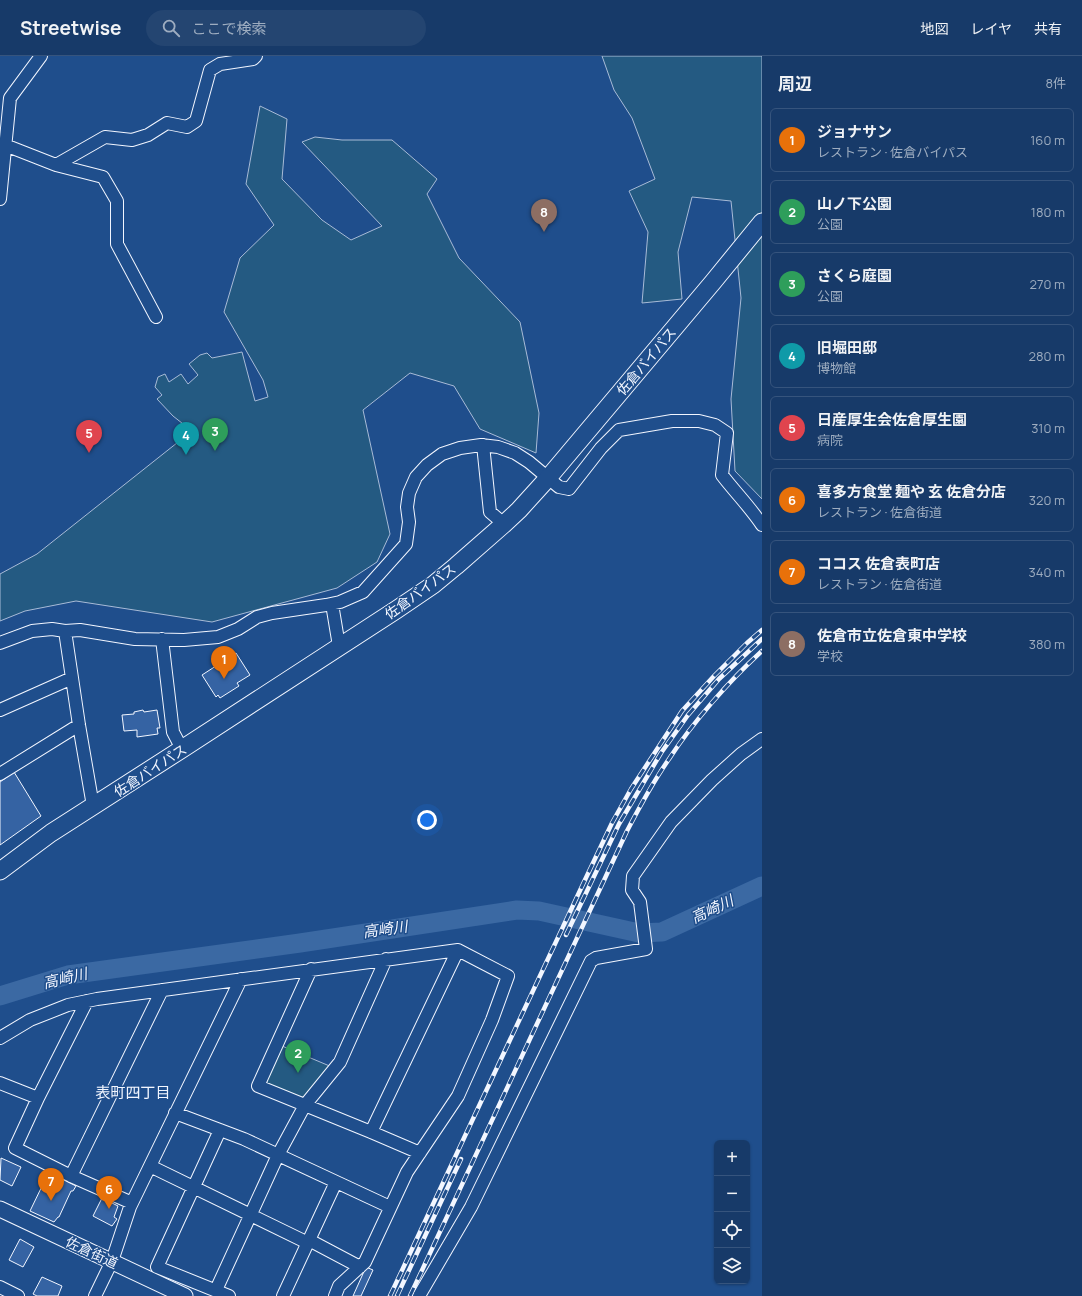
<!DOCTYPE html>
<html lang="ja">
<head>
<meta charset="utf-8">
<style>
  body { margin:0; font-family:Manrope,"Noto Sans JP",sans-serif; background:#244571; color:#f1f3f6 }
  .controls { position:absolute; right:12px; bottom:12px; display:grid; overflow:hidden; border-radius:6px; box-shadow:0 1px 3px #0004 }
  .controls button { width:36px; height:36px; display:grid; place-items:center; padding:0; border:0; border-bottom:1px solid #36547d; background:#173a69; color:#f1f3f6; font:20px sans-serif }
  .you { position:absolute; left:427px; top:764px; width:14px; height:14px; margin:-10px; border:3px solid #fff; border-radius:50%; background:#1a73e8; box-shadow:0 0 0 6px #1a73e833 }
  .badge { display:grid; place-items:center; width:26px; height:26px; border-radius:50%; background:#ffb74d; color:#fff; font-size:13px; font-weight:700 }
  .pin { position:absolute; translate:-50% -33px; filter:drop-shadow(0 1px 2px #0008) }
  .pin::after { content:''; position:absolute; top:21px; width:14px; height:12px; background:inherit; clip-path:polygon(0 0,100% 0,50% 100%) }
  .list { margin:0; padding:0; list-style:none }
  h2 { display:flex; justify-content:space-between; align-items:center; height:52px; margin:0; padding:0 16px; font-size:17px }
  h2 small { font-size:13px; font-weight:400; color:#9eadc0 }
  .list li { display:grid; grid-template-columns:26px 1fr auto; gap:12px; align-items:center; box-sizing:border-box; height:64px; margin:0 8px 8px; padding:0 8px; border:1px solid #36547d; border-radius:6px }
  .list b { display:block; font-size:15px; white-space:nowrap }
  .list p { margin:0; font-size:13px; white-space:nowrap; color:#9eadc0 }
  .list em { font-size:13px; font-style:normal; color:#9eadc0 }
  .icon { flex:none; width:22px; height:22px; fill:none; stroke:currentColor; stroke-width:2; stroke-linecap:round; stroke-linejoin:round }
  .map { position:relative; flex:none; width:762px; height:1240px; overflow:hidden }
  header { display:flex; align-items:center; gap:24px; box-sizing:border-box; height:56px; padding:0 20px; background:#173a69; border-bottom:1px solid #36547d }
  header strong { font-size:19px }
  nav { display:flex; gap:22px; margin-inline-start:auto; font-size:14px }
  .search { width:280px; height:36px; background:#244571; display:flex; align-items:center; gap:10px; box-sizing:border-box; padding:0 14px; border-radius:22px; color:#9eadc0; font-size:15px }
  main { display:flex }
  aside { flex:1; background:#173a69 }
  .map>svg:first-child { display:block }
  .green { fill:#245a82; stroke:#a8bbd7 }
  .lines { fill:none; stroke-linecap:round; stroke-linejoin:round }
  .river { stroke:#3b69a3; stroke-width:19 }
  .building { fill:#3563a3; stroke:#f2f6ff }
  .minor-casing { stroke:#f2f6ff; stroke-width:14 }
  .major-casing { stroke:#f2f6ff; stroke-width:17 }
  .highway-casing { stroke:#f2f6ff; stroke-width:19 }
  .minor { stroke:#1f4e8c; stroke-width:12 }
  .major { stroke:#1f4e8c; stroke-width:15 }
  .highway { stroke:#1f4e8c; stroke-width:17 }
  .rail-casing { stroke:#f2f6ff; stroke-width:4.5 }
  .rail { stroke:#1f4e8c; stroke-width:3; stroke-dasharray:9; stroke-linecap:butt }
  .labels { text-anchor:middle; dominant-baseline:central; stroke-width:3; stroke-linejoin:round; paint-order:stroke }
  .street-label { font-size:14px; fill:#f2f6ff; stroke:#1f4e8c }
  .water-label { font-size:15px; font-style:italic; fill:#f2f6ff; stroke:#1f4e8c }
  .neighbourhood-label { font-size:15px; fill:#f2f6ff; stroke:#1f4e8c }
</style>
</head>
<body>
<header>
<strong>Streetwise</strong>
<div class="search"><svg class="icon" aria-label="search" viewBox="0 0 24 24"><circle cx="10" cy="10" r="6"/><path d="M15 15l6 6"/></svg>ここで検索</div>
<nav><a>地図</a><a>レイヤ</a><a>共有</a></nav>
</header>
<main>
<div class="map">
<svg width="762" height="1240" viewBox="0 0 762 1240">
  <rect width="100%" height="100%" fill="#1f4e8c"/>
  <path class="green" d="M602 0H762V443L735 415 731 343 741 242 731 145 692 141 678 196 682 243 642 247 648 176 629 135 655 123 632 62 614 34Z
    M260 50 287 63 282 123 322 164 351 184 382 170 302 86 315 81 342 84H392L437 123 427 138 459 202 520 266 539 357 536 397 480 373 454 330 410 317 363 354 390 478 377 506 337 532 212 566 76 545 25 555 0 565V518L37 498 192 375 173 360 157 343 162 339 155 331 158 321 165 318 169 326 181 318 188 328 198 319 189 308 200 299 207 297 212 302 242 296 255 345 268 341 263 324 224 256 240 202 274 169 246 128Z
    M282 990 332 1011 303 1043 268 1029 266 1023Z"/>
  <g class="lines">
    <path class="river" d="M0 940 68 919 300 887 517 854 539 855 639 877 662 876 762 830"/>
  </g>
  <path class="building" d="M236 597 250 619 237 627 239 630 220 642 218 639 216 641 202 619Z
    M143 654 144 656 157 654 160 672H157L158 678 137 681V674L124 675 122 659 134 658V656Z
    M14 716 41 760 0 789V726Z
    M1 1102 21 1111 12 1130 0 1124Z
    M52 1118 58 1121 57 1125 59 1127 62 1123 76 1130 73 1135H71L59 1161H58L54 1166 30 1155 45 1124 48 1125Z
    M102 1142 118 1150 114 1161 117 1163 112 1170 93 1160Z
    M20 1183 34 1191 23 1211 9 1204Z
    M366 1211 373 1214 361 1240H353Z
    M42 1221 62 1230 58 1240H37L33 1238Z"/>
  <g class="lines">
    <defs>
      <path id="minor" d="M5 89 56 109 105 81 132 84 148 79 167 67 187 71 196 65 210 14 220 8 253 3 256 0
        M56 109 103 121 117 145V188L156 261
        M0 143 10 42 41 0
        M483 389 490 456 504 468
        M332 548 339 590
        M65 575 79 669 93 750
        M162 583 173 676 182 693
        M0 587 32 575 52 573 65 575 80 574 135 583 184 584 218 581 238 573 257 561 272 557 326 549 340 546 363 536 406 488 409 466 407 451 409 437 416 421 427 409 442 398 460 392 481 389 498 391 515 397 529 406 559 431 569 433 601 392 619 374 672 365H699L715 369 727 377 722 419C735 436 750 451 762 469
        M0 654 72 622
        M0 718 79 669
        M311 913 258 1030 371 1076 420 1097
        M87 945 38 1042 15 1092 71 1120 132 1147
        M0 982 30 964 68 949 97 943 458 894 508 920 492 964 458 1040 407 1116 365 1206 339 1230 335 1240
        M0 1027 38 1042
        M175 1057 244 1083 390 1151
        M220 1074 157 1211 229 1240
        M371 1076 458 894
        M150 1110 308 1187
        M71 1120 162 934
        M309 1184 360 1211
        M0 1231 18 1240
        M216 1234 278 1099 305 1049 340 1006 386 903
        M95 1240 112 1205 130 1151 241 923
        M283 1240 336 1126
        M419 1240 471 1151 591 905 596 902 646 893 640 846 632 834 633 820 671 766 712 724 741 698 762 683"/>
      <path id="major" d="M0 1153 185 1240"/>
      <path id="highway" d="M0 815 51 777 182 693 396 554 433 529 456 510 504 468 519 454 548 422 713 226 762 166"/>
    </defs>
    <use href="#minor" class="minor-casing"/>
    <use href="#major" class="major-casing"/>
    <use href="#highway" class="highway-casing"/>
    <use href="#minor" class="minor"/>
    <use href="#major" class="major"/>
    <use href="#highway" class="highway"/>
    <defs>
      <path id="rail" d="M566 879 619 768 661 697 688 659 719 623 762 583
        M390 1240 584 826 612 767 631 733 682 655 714 620 747 587 762 574
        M397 1240 461 1103
        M410 1240 627 775C640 750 653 726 669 703 693 666 729 625 762 595"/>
    </defs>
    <use href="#rail" class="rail-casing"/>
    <use href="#rail" class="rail"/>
  </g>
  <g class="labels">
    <g class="street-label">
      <text transform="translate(646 305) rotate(-50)">佐倉バイパス</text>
      <text transform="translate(420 535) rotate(-36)">佐倉バイパス</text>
      <text transform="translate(150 714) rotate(-33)">佐倉バイパス</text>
      <text transform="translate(92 1196) rotate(25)">佐倉街道</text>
    </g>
    <g class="water-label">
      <text transform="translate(712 853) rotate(-25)">高崎川</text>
      <text transform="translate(385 873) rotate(-8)">高崎川</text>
      <text transform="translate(65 922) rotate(-13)">高崎川</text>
    </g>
    <g class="neighbourhood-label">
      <text x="133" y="1036">表町四丁目</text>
    </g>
  </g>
</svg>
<div class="controls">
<button>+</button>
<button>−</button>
<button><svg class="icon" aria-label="locate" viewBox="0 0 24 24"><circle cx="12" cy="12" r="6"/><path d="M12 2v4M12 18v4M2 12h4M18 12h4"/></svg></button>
<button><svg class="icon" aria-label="layers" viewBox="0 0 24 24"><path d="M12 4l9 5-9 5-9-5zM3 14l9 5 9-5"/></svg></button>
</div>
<div class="you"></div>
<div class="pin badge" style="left:224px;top:623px;background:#e8710a">1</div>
<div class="pin badge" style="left:298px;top:1017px;background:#2e9e5b">2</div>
<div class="pin badge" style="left:215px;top:395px;background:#2e9e5b">3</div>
<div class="pin badge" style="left:186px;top:399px;background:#0f9aa8">4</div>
<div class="pin badge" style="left:89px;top:397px;background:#e0444e">5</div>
<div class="pin badge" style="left:109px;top:1153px;background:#e8710a">6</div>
<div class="pin badge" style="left:51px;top:1145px;background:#e8710a">7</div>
<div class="pin badge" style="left:544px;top:176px;background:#8d6e63">8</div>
</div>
<aside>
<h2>周辺<small>8件</small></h2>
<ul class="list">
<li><span class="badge" style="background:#e8710a">1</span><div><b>ジョナサン</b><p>レストラン · 佐倉バイパス</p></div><em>160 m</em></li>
<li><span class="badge" style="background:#2e9e5b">2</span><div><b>山ノ下公園</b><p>公園</p></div><em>180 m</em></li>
<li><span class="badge" style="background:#2e9e5b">3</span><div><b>さくら庭園</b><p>公園</p></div><em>270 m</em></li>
<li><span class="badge" style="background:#0f9aa8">4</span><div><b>旧堀田邸</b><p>博物館</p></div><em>280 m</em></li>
<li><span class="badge" style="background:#e0444e">5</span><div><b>日産厚生会佐倉厚生園</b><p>病院</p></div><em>310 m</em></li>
<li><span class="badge" style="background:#e8710a">6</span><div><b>喜多方食堂 麺や 玄 佐倉分店</b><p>レストラン · 佐倉街道</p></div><em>320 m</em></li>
<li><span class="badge" style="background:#e8710a">7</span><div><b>ココス 佐倉表町店</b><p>レストラン · 佐倉街道</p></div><em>340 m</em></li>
<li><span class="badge" style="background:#8d6e63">8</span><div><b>佐倉市立佐倉東中学校</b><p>学校</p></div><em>380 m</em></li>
</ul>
</aside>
</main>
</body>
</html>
